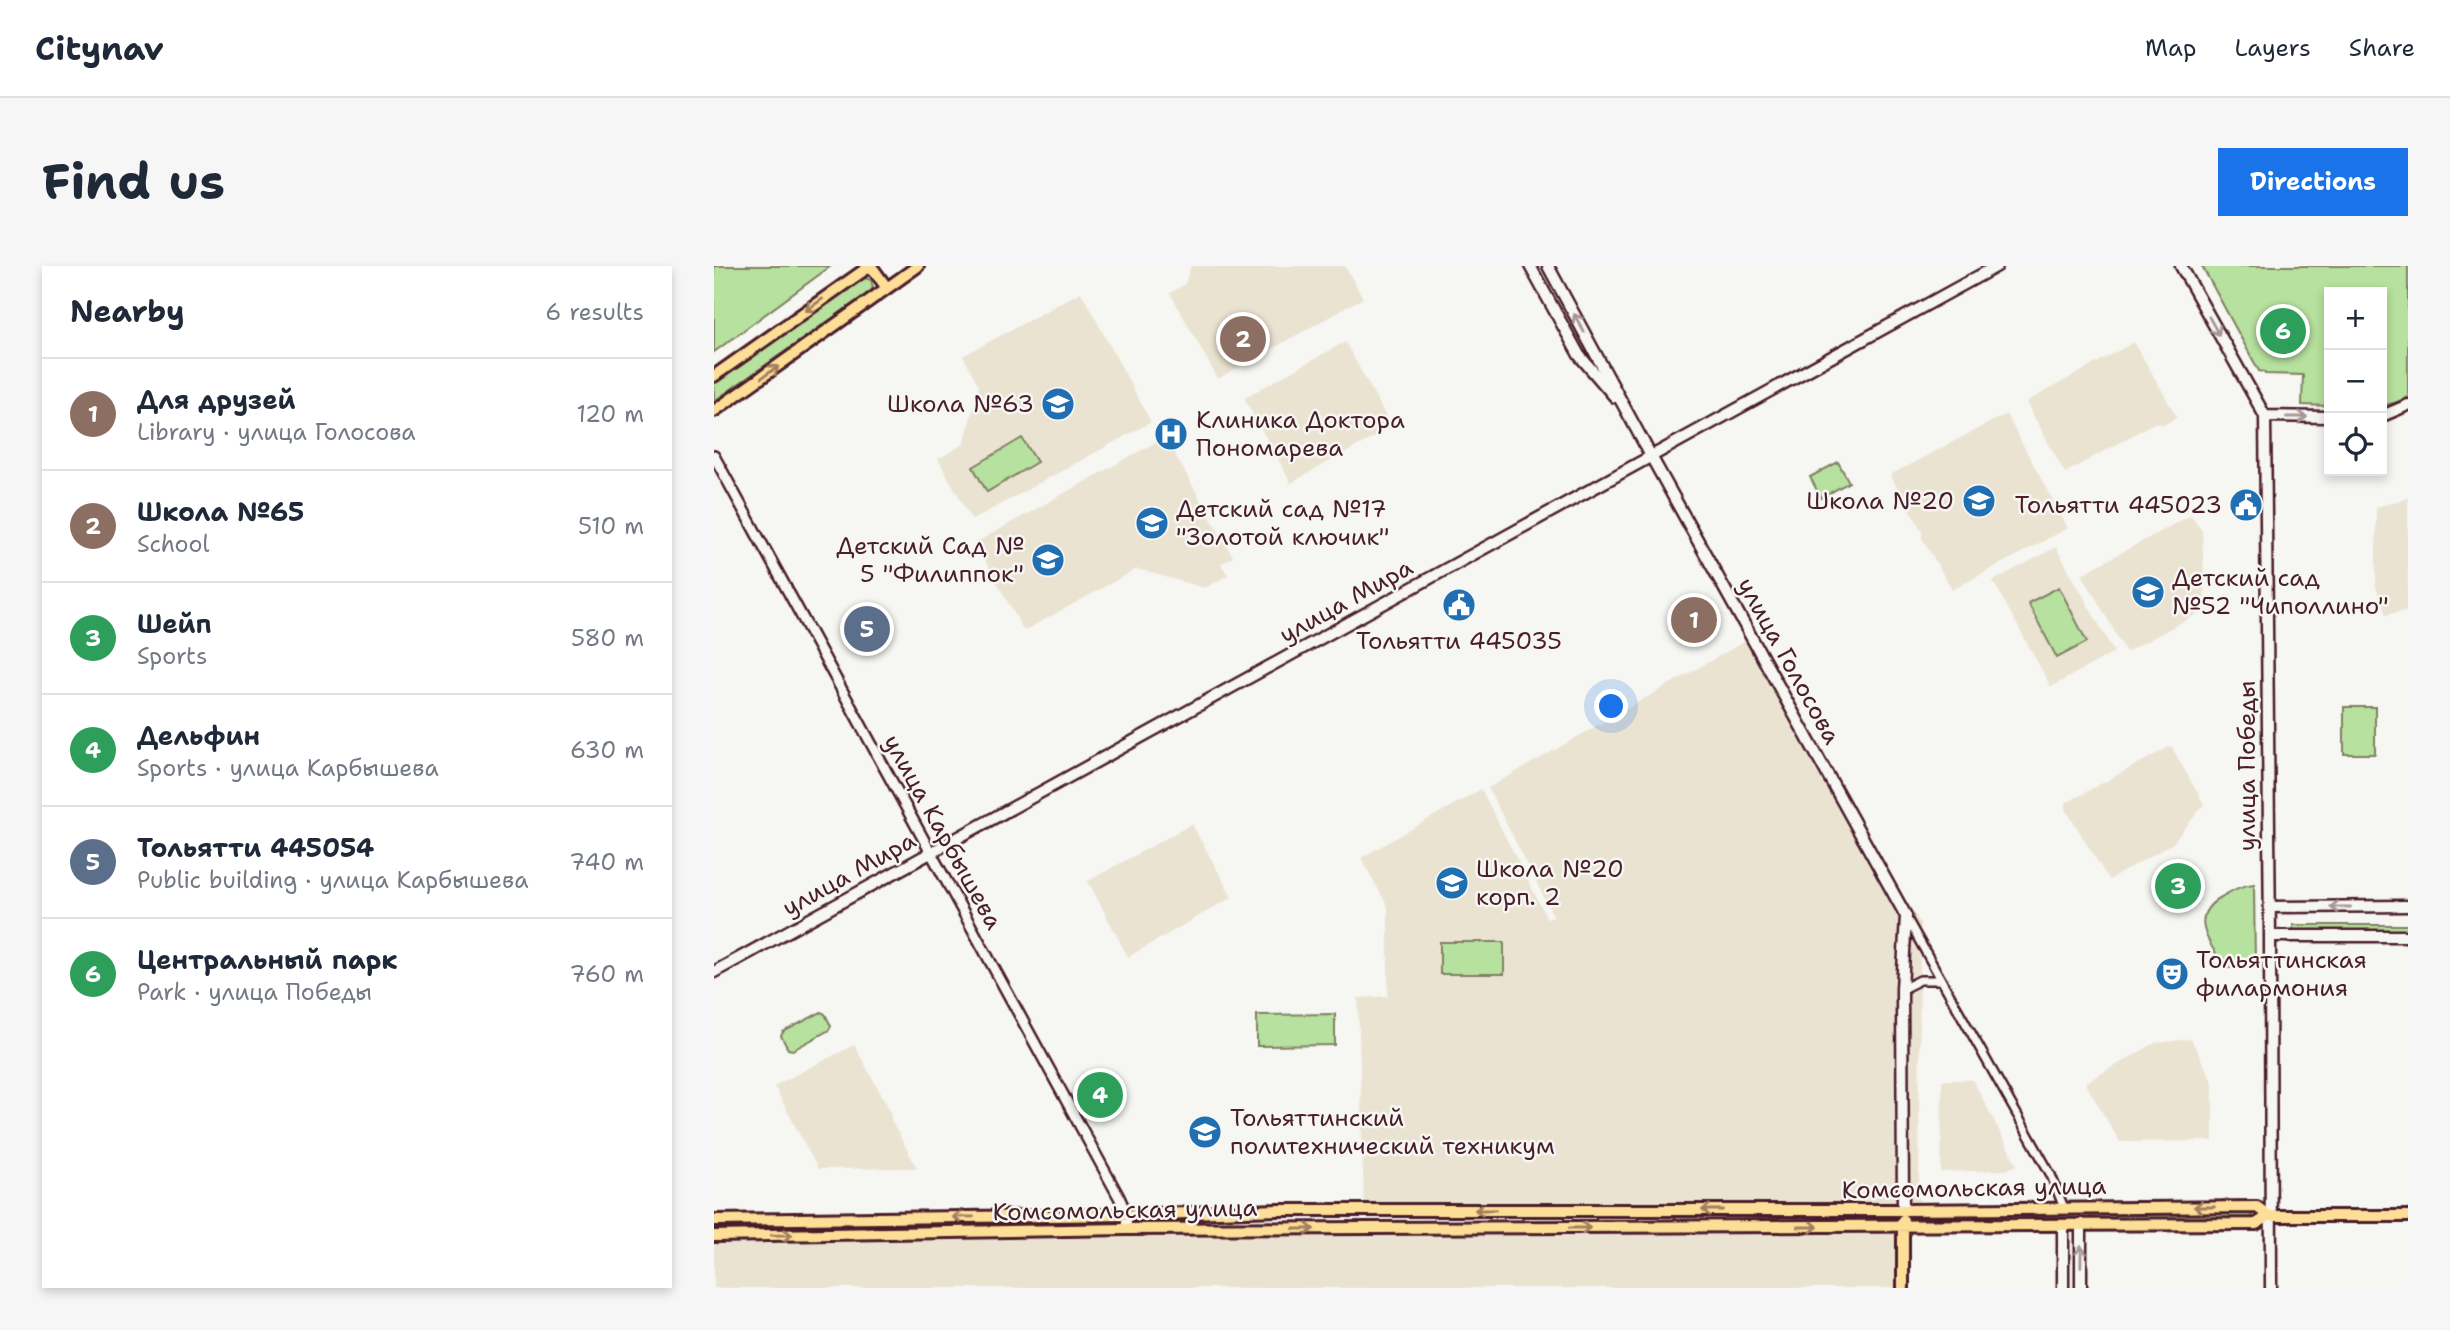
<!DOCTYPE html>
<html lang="en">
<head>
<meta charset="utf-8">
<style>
  body { margin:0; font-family:"Shantell Sans",sans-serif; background:#f6f6f7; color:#1f2937 }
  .controls { position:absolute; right:21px; top:21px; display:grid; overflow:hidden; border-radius:0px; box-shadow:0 4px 10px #0003 }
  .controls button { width:63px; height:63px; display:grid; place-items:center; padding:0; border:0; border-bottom:2px solid #e0e1e3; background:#fff; color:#1f2937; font:35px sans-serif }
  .you { position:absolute; left:898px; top:441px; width:24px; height:24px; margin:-18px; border:5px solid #fff; border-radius:50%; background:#1a73e8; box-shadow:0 0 0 10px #1a73e833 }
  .badge { display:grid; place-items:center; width:46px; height:46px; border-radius:50%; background:#1a73e8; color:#fff; font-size:23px; font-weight:700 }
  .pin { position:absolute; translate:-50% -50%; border:4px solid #fff; box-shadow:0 2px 7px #0006 }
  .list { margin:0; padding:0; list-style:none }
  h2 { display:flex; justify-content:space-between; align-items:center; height:91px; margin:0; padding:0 28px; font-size:30px }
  h2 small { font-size:23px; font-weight:400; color:#747a83 }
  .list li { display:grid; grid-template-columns:46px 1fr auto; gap:21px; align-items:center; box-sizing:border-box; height:112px; padding:0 28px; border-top:2px solid #e0e1e3 }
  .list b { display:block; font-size:26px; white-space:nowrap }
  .list p { margin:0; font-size:23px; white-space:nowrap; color:#747a83 }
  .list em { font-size:23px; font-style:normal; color:#747a83 }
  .icon { flex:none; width:38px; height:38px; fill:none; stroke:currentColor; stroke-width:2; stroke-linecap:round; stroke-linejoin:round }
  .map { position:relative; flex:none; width:1694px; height:1022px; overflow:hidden; border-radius:0px }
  header { display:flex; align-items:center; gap:42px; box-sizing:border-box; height:98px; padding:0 35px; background:#fff; border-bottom:2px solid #e0e1e3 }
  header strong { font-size:33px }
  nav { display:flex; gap:38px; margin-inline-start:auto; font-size:24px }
  .intro { display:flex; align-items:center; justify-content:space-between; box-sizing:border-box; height:168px; padding:0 42px }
  h1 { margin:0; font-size:49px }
  .button { padding:18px 32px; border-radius:0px; background:#1a73e8; color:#fff; font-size:24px; font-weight:700 }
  main { display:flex; gap:42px; padding:0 42px }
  aside { flex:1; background:#fff; border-radius:0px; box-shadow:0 4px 10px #0003 }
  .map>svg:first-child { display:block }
  .built { fill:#ebe3d2 }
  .green { fill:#b6e19e; stroke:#808064; stroke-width:2 }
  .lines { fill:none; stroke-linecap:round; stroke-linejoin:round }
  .minor-casing { stroke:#4a1f2b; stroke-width:12 }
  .tertiary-casing { stroke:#4a1f2b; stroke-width:14 }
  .secondary-casing { stroke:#4a1f2b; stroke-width:15 }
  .primary-casing { stroke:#4a1f2b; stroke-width:16 }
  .minor { stroke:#f6f6f2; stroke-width:7 }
  .tertiary { stroke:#f6f6f2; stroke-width:9 }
  .secondary { stroke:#f6f6f2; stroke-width:10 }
  .primary { stroke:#fdde96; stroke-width:10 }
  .oneway { stroke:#a47e60 }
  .oneway2 { stroke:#a99598 }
  .labels { text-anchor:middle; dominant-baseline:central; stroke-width:5; stroke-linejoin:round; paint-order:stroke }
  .poi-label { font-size:24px; fill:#4a1f2b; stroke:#f6f6f2; text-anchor:start }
  .street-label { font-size:24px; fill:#4a1f2b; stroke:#f6f6f2 }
</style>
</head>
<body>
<header>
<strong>Citynav</strong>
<nav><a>Map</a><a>Layers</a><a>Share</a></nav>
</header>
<div class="intro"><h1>Find us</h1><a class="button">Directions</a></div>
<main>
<aside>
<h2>Nearby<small>6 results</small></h2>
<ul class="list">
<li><span class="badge" style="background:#8d6e63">1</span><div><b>Для друзей</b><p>Library · улица Голосова</p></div><em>120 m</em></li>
<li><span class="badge" style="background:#8d6e63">2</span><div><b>Школа №65</b><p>School</p></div><em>510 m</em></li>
<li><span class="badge" style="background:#2e9e5b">3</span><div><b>Шейп</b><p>Sports</p></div><em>580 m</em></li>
<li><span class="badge" style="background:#2e9e5b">4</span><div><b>Дельфин</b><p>Sports · улица Карбышева</p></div><em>630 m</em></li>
<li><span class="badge" style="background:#5c6f8a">5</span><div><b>Тольятти 445054</b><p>Public building · улица Карбышева</p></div><em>740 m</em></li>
<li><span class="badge" style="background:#2e9e5b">6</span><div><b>Центральный парк</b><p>Park · улица Победы</p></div><em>760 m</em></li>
</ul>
</aside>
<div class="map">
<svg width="1694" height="1022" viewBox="0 0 1694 1022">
  <rect width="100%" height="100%" fill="#f6f6f2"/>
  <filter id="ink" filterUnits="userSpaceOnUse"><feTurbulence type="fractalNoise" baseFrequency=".0143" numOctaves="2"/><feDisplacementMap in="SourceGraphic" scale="14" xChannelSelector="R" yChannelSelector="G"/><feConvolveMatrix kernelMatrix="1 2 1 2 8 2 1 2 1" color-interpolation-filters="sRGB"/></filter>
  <g filter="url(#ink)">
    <path class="built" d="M477 0H631L649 32 504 113 456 27 471 18Z
      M367 26 437 156 258 254 224 193 250 178 265 120 249 90Z
      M631 76 678 161 577 217 530 132Z
      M1420 76 1463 151 1451 158 1440 157 1351 207 1312 136Z
      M1292 148 1354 262 1238 324 1208 272V265L1176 209Z
      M451 171 519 291 507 298 514 309 491 322 423 303 310 365 261 277Z
      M1694 232V344L1672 349 1662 321V241Z
      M1477 249 1488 264 1491 344 1412 386 1368 308Z
      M1342 281 1400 386 1337 421 1279 315Z
      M1033 374 1206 657 1205 939 650 941 644 732 674 730V641L647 592 767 523 833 652 840 651 774 522Z
      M1457 480 1490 538 1459 577 1395 614 1352 544V537Z
      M478 558 518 631 414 691 374 615Z
      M1477 773 1499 817V875L1406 876 1371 817 1441 777Z
      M140 779 177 846V854L203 902 104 903 60 820Z
      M1228 814H1259L1303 899 1292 904 1227 906Z
      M1189 960V1022H0V970Z"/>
    <path class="green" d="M0 0H117L0 86Z
      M1488 0H1694V131L1683 136 1668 140V26H1615V140L1588 139 1589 109 1551 108 1550 106 1545 105Z
      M148 11 157 14 159 21 156 26 0 135V117Z
      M308 172 323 196 273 226 259 201Z
      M1124 196 1135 216 1107 232 1096 211Z
      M1345 321 1373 376 1343 392 1314 337Z
      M1630 441H1661V488H1630Z
      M1540 618 1541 698 1515 702 1509 699C1493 673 1474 649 1509 630 1519 624 1528 619 1540 618Z
      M1579 659H1694V666H1579Z
      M726 676H790V708H726Z
      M107 746 111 748 117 760 115 764 79 784 74 783 67 770 69 766Z
      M621 748V779L543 780V749Z
      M1377 945H1536L1539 948 1535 953 1377 952Z"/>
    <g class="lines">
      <defs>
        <path id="minor" d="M1192 651 1337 909 1350 942
          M1188 723 1206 714H1226"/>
        <path id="tertiary" d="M0 190 405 931 413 949 412 963"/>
        <path id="secondary" d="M816 0 865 89 901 131
          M834 0 938 192 1192 650 1188 723 1189 944
          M1467 0 1551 150 1556 670 1557 1022
          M1551 150 1615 151
          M1668 150 1694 139
          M1556 641 1694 640
          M1556 670H1694
          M0 706 1283 0
          M1349 959V1022
          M1367 1022V958"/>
        <path id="primary" d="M157 0 173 22
          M0 110 156 0
          M0 145 204 0
          M0 954 413 949 564 944H1189L1543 941 1555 950
          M0 970 412 963 1542 958 1555 950H1694
          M1189 1022V954"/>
      </defs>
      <use href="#minor" class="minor-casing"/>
      <use href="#tertiary" class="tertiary-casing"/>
      <use href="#secondary" class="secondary-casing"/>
      <use href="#primary" class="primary-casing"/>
      <use href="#minor" class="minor"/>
      <use href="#tertiary" class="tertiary"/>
      <use href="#secondary" class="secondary"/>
      <use href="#primary" class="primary"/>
    </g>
    <defs><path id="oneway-shaft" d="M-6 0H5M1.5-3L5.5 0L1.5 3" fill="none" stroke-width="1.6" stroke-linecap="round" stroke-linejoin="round" transform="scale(1.75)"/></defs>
    <g class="oneway">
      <use href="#oneway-shaft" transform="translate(100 39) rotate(145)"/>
      <use href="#oneway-shaft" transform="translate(56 106) rotate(-35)"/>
      <use href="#oneway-shaft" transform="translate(1490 941) rotate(180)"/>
      <use href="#oneway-shaft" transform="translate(771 944) rotate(-180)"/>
      <use href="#oneway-shaft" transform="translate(998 944) rotate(180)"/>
      <use href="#oneway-shaft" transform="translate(249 951) rotate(179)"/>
      <use href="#oneway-shaft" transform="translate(1094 961)"/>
      <use href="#oneway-shaft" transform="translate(866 962)"/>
      <use href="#oneway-shaft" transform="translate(590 963)"/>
      <use href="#oneway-shaft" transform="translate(68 969) rotate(-1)"/>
    </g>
    <g class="oneway2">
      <use href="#oneway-shaft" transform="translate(865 57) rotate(-119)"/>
      <use href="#oneway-shaft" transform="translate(1500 60) rotate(61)"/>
      <use href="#oneway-shaft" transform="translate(1583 151)"/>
      <use href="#oneway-shaft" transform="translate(1626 641) rotate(180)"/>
      <use href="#oneway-shaft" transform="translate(1367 990) rotate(-89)"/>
    </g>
  </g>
  <defs>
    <symbol id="school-disc" viewBox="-11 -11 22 22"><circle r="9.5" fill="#1f6fb2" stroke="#f6f6f2"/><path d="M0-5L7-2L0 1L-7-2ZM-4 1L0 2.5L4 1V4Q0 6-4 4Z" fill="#fff"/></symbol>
    <symbol id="hospital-disc" viewBox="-11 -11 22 22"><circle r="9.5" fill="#1f6fb2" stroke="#f6f6f2"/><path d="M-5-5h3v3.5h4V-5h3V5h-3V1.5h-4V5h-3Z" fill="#fff"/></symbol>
    <symbol id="civic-disc" viewBox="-11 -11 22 22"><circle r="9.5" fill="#1f6fb2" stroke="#f6f6f2"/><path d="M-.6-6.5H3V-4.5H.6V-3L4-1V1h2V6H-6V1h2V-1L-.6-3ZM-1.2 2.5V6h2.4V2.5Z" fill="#fff"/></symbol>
    <symbol id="theatre-disc" viewBox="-11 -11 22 22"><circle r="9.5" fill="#1f6fb2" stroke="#f6f6f2"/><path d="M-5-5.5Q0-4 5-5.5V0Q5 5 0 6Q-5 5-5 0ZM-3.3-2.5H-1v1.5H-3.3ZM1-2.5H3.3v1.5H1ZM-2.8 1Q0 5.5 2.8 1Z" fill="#fff"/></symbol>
    <symbol id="university-disc" viewBox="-11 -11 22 22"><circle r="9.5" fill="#1f6fb2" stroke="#f6f6f2"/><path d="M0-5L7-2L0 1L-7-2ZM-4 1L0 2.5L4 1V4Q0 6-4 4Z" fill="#fff"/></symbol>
  </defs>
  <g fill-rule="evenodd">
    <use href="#school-disc" x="325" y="119" width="38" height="38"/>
    <use href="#hospital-disc" x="438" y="149" width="38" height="38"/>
    <use href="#school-disc" x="1246" y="216" width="38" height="38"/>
    <use href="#civic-disc" x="1513" y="220" width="38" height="38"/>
    <use href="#school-disc" x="419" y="238" width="38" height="38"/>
    <use href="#school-disc" x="315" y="275" width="38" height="38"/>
    <use href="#school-disc" x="1415" y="307" width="38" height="38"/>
    <use href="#civic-disc" x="726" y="320" width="38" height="38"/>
    <use href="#school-disc" x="719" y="598" width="38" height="38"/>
    <use href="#theatre-disc" x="1439" y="689" width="38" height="38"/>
    <use href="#university-disc" x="472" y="847" width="38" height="38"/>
  </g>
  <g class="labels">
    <g class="poi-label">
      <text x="320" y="138" text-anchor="end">Школа №63</text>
      <text x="482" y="154">Клиника Доктора<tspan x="482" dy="28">Пономарева</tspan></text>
      <text x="1240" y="235" text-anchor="end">Школа №20</text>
      <text x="1508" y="239" text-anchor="end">Тольятти 445023</text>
      <text x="462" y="243">Детский сад №17<tspan x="462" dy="28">"Золотой ключик"</tspan></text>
      <text x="310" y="280" text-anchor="end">Детский Сад №<tspan x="310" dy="28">5 "Филиппок"</tspan></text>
      <text x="1458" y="312">Детский сад<tspan x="1458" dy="28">№52 "Чиполлино"</tspan></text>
      <text x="745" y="375" text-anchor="middle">Тольятти 445035</text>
      <text x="762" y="603">Школа №20<tspan x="762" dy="28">корп. 2</tspan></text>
      <text x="1482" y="694">Тольяттинская<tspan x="1482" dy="28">филармония</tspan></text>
      <text x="516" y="852">Тольяттинский<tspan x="516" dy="28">политехнический техникум</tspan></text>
    </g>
    <g class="street-label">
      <text transform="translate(632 335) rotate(-29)">улица Мира</text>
      <text transform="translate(1075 395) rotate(61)">улица Голосова</text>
      <text transform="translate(1533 500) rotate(-90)">улица Победы</text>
      <text transform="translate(229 566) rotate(61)">улица Карбышева</text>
      <text transform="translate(135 608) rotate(-29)">улица Мира</text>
      <text transform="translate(1260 922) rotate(-1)">Комсомольская улица</text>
      <text transform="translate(411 944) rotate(-1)">Комсомольская улица</text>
    </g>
  </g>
</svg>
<div class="controls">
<button>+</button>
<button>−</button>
<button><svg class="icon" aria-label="locate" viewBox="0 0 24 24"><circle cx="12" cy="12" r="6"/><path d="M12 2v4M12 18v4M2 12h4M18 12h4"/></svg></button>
</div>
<div class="you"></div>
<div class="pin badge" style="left:980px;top:354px;background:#8d6e63">1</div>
<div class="pin badge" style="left:529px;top:73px;background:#8d6e63">2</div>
<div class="pin badge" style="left:1464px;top:620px;background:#2e9e5b">3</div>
<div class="pin badge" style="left:386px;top:829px;background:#2e9e5b">4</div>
<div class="pin badge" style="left:153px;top:363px;background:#5c6f8a">5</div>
<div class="pin badge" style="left:1569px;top:65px;background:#2e9e5b">6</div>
</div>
</main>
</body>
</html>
